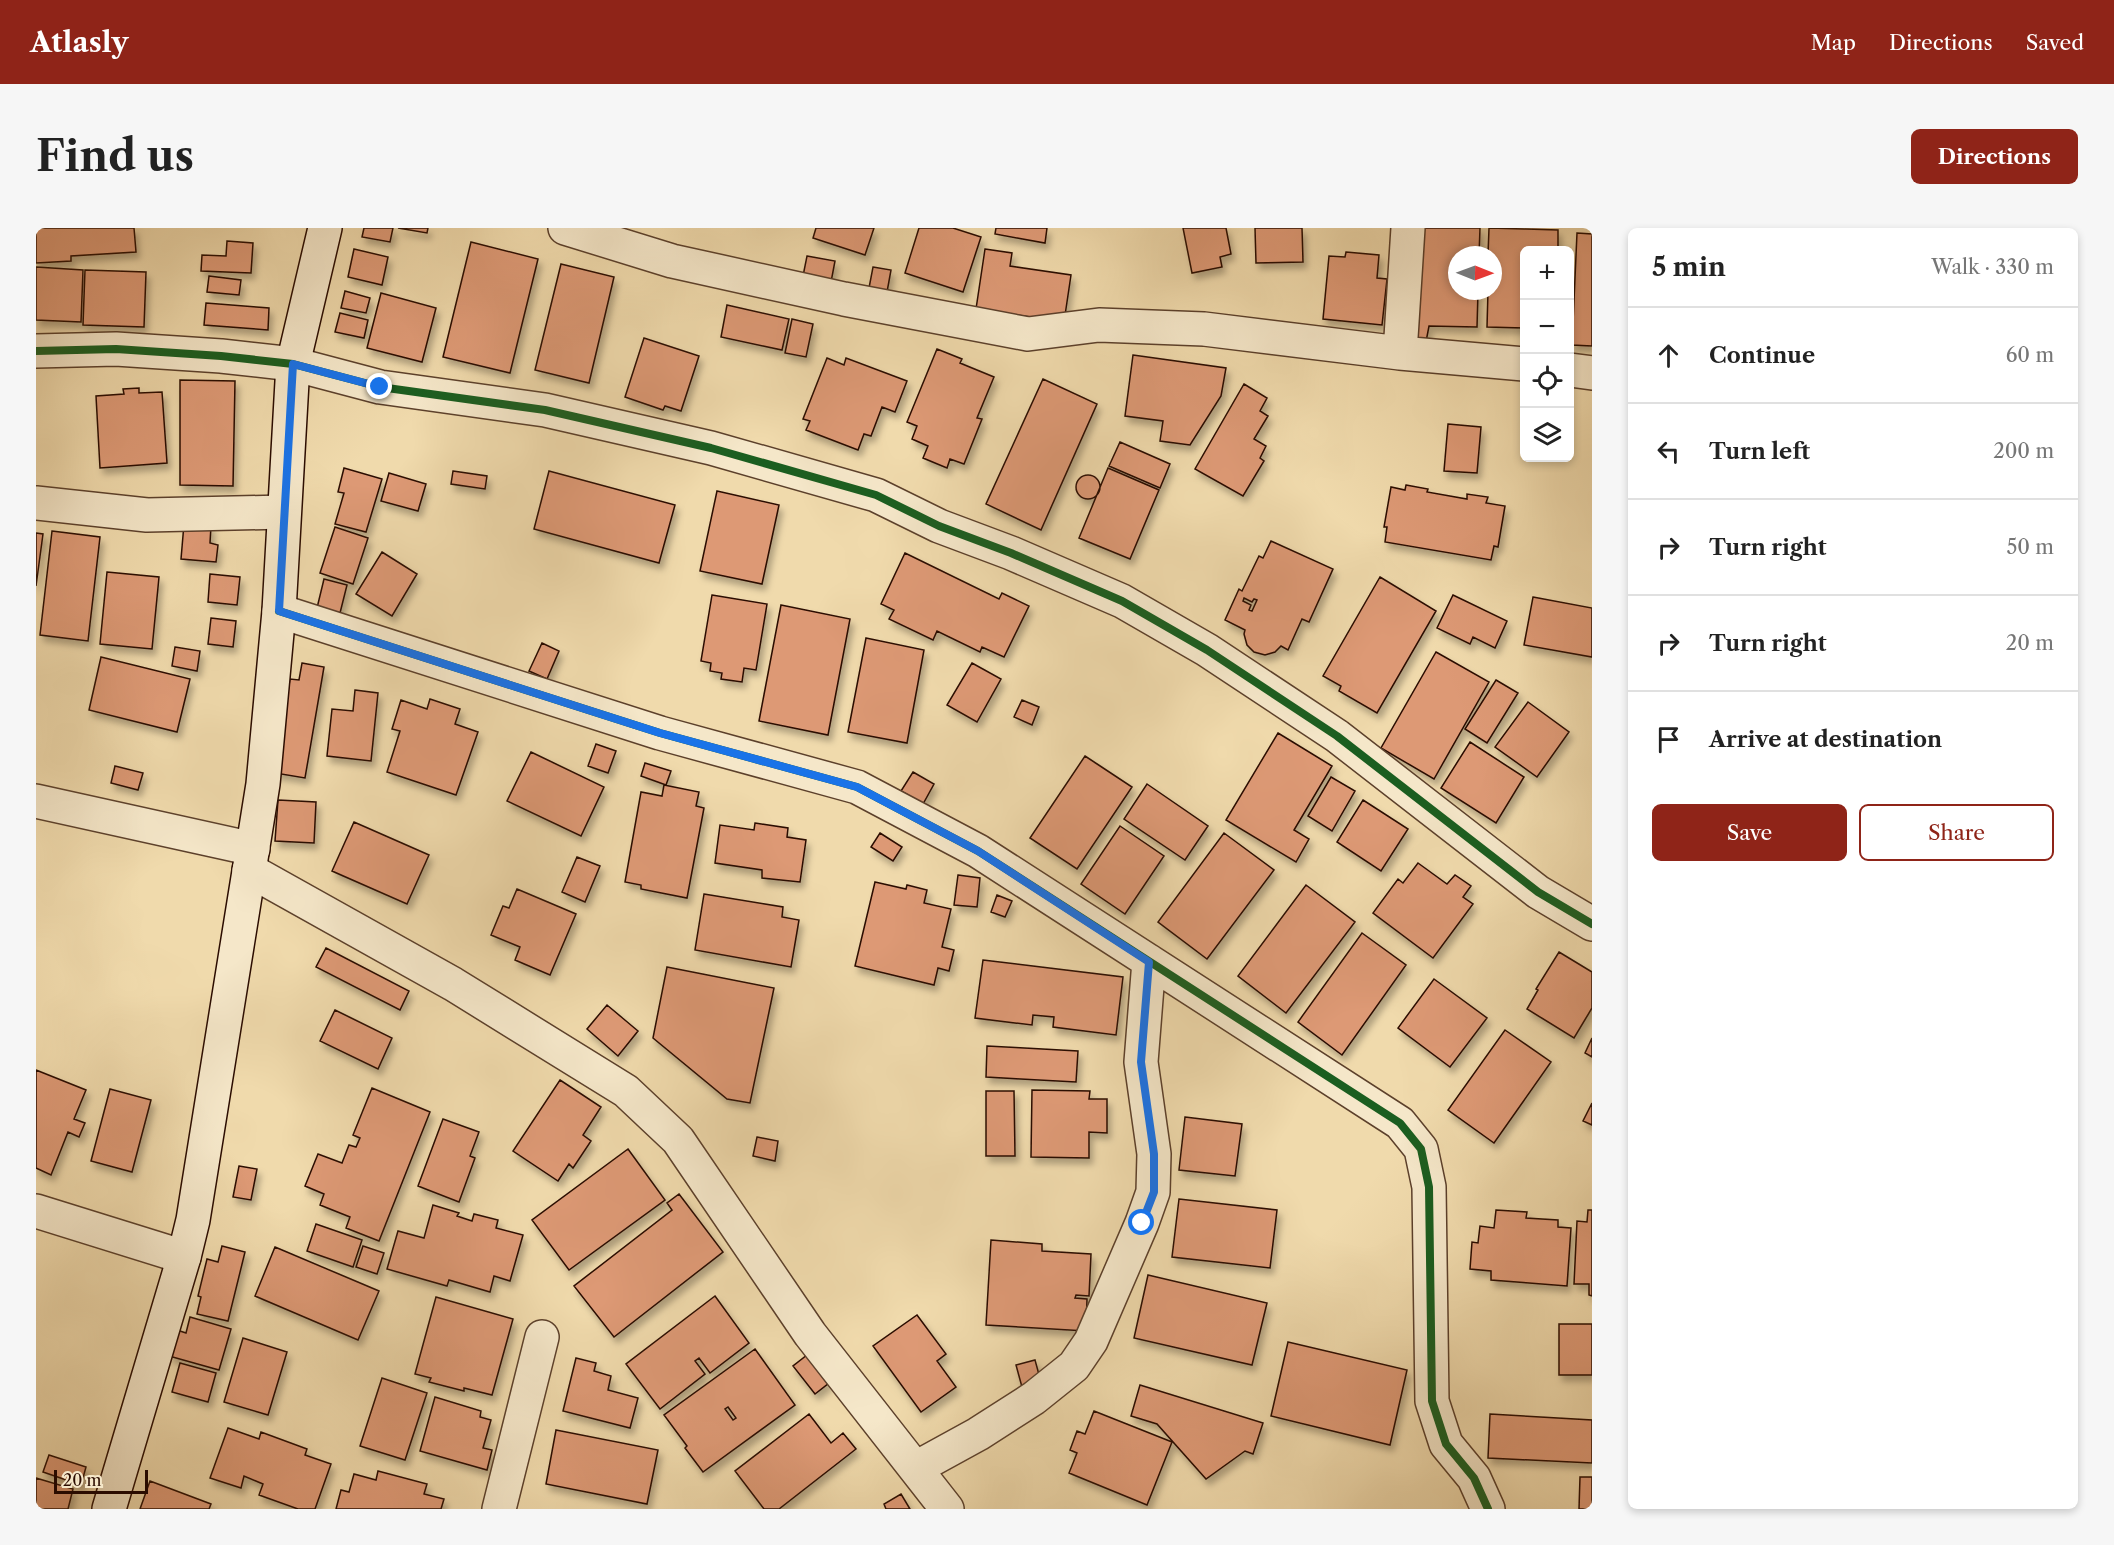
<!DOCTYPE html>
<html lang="en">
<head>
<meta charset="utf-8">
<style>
  body { margin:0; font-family:"Libre Caslon Text",serif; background:#f6f6f6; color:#222 }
  .controls { position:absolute; right:18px; top:18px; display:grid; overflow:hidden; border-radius:9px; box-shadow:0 3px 9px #0003 }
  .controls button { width:54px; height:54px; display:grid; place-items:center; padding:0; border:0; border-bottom:2px solid #e0e0e0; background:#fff; color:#222; font:30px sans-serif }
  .compass { position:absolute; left:1412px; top:18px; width:54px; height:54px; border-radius:50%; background:#fff; box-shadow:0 3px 9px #0003; rotate:91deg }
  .scale { position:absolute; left:18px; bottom:15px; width:94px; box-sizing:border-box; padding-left:6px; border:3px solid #2b0c00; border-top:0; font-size:16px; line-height:21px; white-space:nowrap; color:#2b0c00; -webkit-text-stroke:4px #f5e7c9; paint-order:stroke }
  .stop { position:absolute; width:18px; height:18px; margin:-14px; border:4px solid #1a73e8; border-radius:50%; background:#fff }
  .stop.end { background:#1a73e8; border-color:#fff; box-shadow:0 2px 6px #0008 }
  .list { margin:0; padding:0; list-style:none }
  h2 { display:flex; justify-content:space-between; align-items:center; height:78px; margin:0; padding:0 24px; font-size:26px }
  h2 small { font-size:20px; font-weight:400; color:#767676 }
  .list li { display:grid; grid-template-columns:39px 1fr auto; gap:18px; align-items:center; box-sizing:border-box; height:96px; padding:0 24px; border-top:2px solid #e0e0e0 }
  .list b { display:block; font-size:22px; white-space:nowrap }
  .list em { font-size:20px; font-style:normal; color:#767676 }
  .actions { display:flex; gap:12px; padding:18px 24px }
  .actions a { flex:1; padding:14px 0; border:2px solid #8f2418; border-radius:9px; text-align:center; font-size:21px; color:#8f2418 }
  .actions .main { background:#8f2418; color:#fff }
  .icon { flex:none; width:33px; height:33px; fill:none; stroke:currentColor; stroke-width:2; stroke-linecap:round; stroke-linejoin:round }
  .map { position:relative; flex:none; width:1556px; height:1281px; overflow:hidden; border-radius:9px }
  header { display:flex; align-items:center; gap:36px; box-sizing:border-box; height:84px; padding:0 30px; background:#8f2418; color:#fff }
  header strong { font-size:28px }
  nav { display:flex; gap:33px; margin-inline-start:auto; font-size:21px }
  .intro { display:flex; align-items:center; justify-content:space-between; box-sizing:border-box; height:144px; padding:0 36px }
  h1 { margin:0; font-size:42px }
  .button { padding:15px 27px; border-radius:9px; background:#8f2418; color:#fff; font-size:21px; font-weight:700 }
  main { display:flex; gap:36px; padding:0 36px }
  aside { flex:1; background:#fff; border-radius:9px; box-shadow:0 3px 9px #0003 }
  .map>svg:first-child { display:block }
  .building { fill:#dd9975; stroke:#2b0c00; stroke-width:1.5; fill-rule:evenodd; filter:url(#shadow) }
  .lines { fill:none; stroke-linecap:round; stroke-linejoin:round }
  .street-casing { stroke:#5c402b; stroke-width:36 }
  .secondary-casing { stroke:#2b0c00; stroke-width:36 }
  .street { stroke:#f5e7c9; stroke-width:33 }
  .secondary { stroke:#f5e7c9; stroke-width:33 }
  .cycleway-casing { stroke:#f5e7c9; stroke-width:11 }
  .cycleway { stroke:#1b5e20; stroke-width:8 }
  .route { stroke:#1a73e8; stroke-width:8 }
</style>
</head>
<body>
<header>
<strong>Atlasly</strong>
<nav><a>Map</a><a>Directions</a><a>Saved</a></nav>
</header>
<div class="intro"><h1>Find us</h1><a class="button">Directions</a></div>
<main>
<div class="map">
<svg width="1556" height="1281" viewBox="0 0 1556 1281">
  <defs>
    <filter id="shadow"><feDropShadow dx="3.5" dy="6" stdDeviation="3" flood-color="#0004"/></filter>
  </defs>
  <rect width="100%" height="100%" fill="#f0daac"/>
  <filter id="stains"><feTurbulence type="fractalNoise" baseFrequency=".00333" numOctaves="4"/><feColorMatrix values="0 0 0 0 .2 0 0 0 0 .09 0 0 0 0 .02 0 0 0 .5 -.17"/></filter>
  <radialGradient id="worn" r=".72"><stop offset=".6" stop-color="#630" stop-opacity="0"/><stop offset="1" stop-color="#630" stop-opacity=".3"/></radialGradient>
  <path class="building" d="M0 0H98L100 24 35 28V33L0 35Z
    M328 0H357L354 14 326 9Z
    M362 0H392L391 5Z
    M780 0H838L829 27 777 10Z
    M883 0H917L945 9 927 64 869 45Z
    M960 0H1011L1009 15 959 6Z
    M1147 0H1190L1195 26 1184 29 1186 39 1156 45Z
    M1219 0H1266L1267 34 1220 35Z
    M1378 0H1444L1443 27H1421V63H1442L1441 99 1393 98 1389 119 1371 117Z
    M1453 0 1522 2V22H1488V100L1451 99 1452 63H1457V27H1452Z
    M1541 5 1556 6V118L1536 117Z
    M191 13 217 15 215 45 165 43 166 27 190 28Z
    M435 14 502 31 474 145 407 129Z
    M318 21 352 29 346 57 312 49Z
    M949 21 976 25 974 38 1035 47 1028 94 940 81Z
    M1310 24 1343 27 1341 50 1351 51 1346 97 1287 91 1293 28 1309 29Z
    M771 28 799 33 795 54 767 48Z
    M525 36 578 49 553 155 499 142Z
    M0 39 47 42 45 94 0 92Z
    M837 39 855 42 851 64 833 60Z
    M49 42 110 44 108 99 47 97Z
    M173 48 205 52 203 67 171 64Z
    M309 63 334 70 330 85 305 80Z
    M345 65 400 80 386 134 331 120Z
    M170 75 233 80 232 102 168 97Z
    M691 77 753 91 746 122 685 109Z
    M304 85 332 92 328 110 299 104Z
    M756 91 777 96 770 129 749 125Z
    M608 110 663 128 645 183 629 178 627 182 589 169Z
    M901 121 926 131 924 135 958 149 941 190 946 191 928 236 914 231 911 240 887 230 892 218 876 211 881 198 871 194Z
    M1097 127 1190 140 1185 168 1154 217 1124 213 1127 193 1089 188Z
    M791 130 808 137 810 130 871 153 859 184 846 179 835 208 828 206 822 222 770 202 774 193 767 191Z
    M1007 151 1061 176 1005 302 950 276Z
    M144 152 199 153 197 258 144 257Z
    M1208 156 1231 170 1224 183 1232 188 1218 211 1230 218 1224 230 1228 233 1207 268 1159 241Z
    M103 160V165L126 164 131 235 64 240 60 168 88 166 87 161Z
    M1412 196 1445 199 1441 245 1408 243Z
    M1084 214 1134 236 1124 260 1073 238Z
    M308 240 346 251 330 304 299 296 308 265 302 264Z
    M1072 240 1123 262 1094 331 1043 310Z
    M417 243 451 248 449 261 415 256Z
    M513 243 639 277 623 335 498 301Z
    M353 245 390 256 382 283 345 273Z
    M1040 259a12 12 0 1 1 24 0a12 12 0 1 1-24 0Z
    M1370 257 1392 261 1391 264 1431 271V266L1452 269 1450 275 1469 278 1462 319 1458 318 1455 332 1349 314 1351 299H1348L1355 259 1369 262Z
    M681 263 743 277 726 356 664 343Z
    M148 296 175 298 174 315 182 317 180 334 145 331Z
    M299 299 332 310 317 356 284 345Z
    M16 303 64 309 52 413 4 407Z
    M0 305 7 306 0 358Z
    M1235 313 1297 341 1273 394 1266 391 1252 422 1245 418 1239 424 1229 427 1218 424 1211 417 1208 406 1209 402 1189 392 1203 361 1206 363 1223 328 1227 330ZM1208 370 1216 374 1218 371 1221 372 1216 383 1213 382 1215 377 1207 373Z
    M346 324 381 346 356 388 320 366Z
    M869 325 963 371 966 365 993 378 968 429 946 419 944 424 901 403 897 412 853 391 858 382 845 376Z
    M71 344 123 349 116 421 64 416Z
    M174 346 204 349 201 377 172 374Z
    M1344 349 1400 383 1341 485 1303 463 1305 458 1287 448Z
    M288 351 311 357 304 385 281 380Z
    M676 367 731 376 720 442 708 440 706 454 685 451 686 445 674 443 675 435 665 433Z
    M1417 367 1471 393 1459 420 1437 409 1434 416 1401 400Z
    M1497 369 1556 380V429L1488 417Z
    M745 377 814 391 792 507 723 493Z
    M175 390 200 393 197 419 172 416Z
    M830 410 888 422 871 515 812 504Z
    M506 415 523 423 511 451 493 443Z
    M139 419 164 423 161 443 136 438Z
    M1400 424 1453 454 1398 551 1345 520Z
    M65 429 154 451 141 504 53 482Z
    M266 435 288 439 269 550 239 545 254 451 263 452Z
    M936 435 965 451 941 494 911 477Z
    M1460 452 1482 465 1451 515 1429 501Z
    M319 462 342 465 335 533 291 528 296 481 317 483Z
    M394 471 424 481 419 496 442 504 420 567 351 544 364 503 356 501 365 472 391 481Z
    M986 472 1003 479 996 497 978 489Z
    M1492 474 1533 504 1501 549 1459 519Z
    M1242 505 1296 538 1258 602 1273 611 1260 634 1190 592Z
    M1434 514 1488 549 1460 595 1405 560Z
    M560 516 580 523 572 545 552 538Z
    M495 524 568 559 545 608 471 573Z
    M1049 528 1096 559 1041 641 994 610Z
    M609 535 635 543 630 557 605 548Z
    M79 538 107 545 102 562 75 555Z
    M877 544 898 556 887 576 865 563Z
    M1295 549 1319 563 1296 603 1272 588Z
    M1111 556 1172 598 1149 632 1088 591Z
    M628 557 663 564 660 578 668 580 651 670 605 661V657L589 654 605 564 626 568Z
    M242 572 280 574 278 615 239 613Z
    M1327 572 1372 601 1345 643 1301 614Z
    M318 594 393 627 371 676 296 643Z
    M719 595 752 600 751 609 770 612 764 654 726 650V642L679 635 684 597 718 602Z
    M1084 598 1128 628 1089 686 1045 656Z
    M844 605 866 619 857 633 835 619Z
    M1188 605 1238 642 1171 731 1122 694Z
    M541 629 564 638 549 674 526 664Z
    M1382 635 1411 656 1419 647 1435 658 1427 669 1437 676 1397 730 1337 685 1362 651 1367 655Z
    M922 647 944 650 941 679 918 677Z
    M839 654 870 661 871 657 891 662 888 675 915 681 906 719 918 722 913 743 902 740 898 757 819 738Z
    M1270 657 1319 694 1250 785 1202 748Z
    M481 661 540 686 514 747 479 732 484 719 455 707 467 678 473 680Z
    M668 666 747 679 746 689 763 692 755 739 659 722Z
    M961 667 976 673 969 689 955 684Z
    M1326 705 1370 737 1306 827 1262 794Z
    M290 720 373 763 364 782 280 739Z
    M1523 724 1556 744V780L1538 810 1491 781 1502 762 1500 761Z
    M947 732 1087 749 1080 807 1017 799 1018 789 997 787 996 797 939 790Z
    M631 739 738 760 714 875 691 871 617 810Z
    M1398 751 1451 790 1414 839 1362 800Z
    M571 777 602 803 582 828 551 801Z
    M299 782 356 810 342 841 284 813Z
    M1469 802 1515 834 1458 915 1412 882Z
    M1556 810V829L1549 825Z
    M951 818 1042 823 1040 854 950 849Z
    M0 842 50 862 38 891 49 895 43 909 32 904 15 947 0 940Z
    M524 852 565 879 547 907 555 913 537 940 533 936 522 953 477 923Z
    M336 860 394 884 343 1013 310 1000 314 989 284 977 288 966 269 958 282 926 306 935 313 917 320 919 324 910 317 907Z
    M74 861 115 872 96 944 55 933Z
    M996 862 1054 863 1053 871H1071V905L1053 904V930L995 929Z
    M950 863H978L979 928H950Z
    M1556 875V897L1547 893Z
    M1149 889 1206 896 1199 948 1143 942Z
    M407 891 443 904 434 928 439 930 423 974 382 958Z
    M721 909 742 913 739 933 717 928Z
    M592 921 629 972 533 1042 496 992Z
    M203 938 221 941 215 972 197 969Z
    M643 966 687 1024 578 1109 538 1058 636 982 631 975Z
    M1143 971 1241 982 1234 1040 1136 1029Z
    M397 977 423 985 421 988 436 993 438 986 462 992 460 1000 487 1007 474 1053 458 1048 454 1064 413 1052 411 1058 351 1041 362 1003 388 1010Z
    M1460 982 1491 984 1490 990 1522 992V999L1535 1000 1531 1058 1455 1052V1043L1434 1041 1436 1014 1442 1015 1444 998 1458 1000Z
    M1552 982H1556V1068L1553 1067V1056H1538L1541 993 1551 994Z
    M280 996 326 1012 317 1039 271 1023Z
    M955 1012 1006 1016V1023L1055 1026 1053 1068 1040 1067 1039 1070 1051 1071 1050 1103 950 1097Z
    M186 1018 209 1024 192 1093 161 1086 165 1069 162 1068 171 1031 182 1034Z
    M327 1018 348 1025 341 1046 320 1039Z
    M239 1019 343 1063 322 1112 219 1068Z
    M1112 1047 1231 1075 1216 1137 1098 1110Z
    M679 1068 713 1115 674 1145 663 1130 659 1133 669 1146 624 1181 590 1136Z
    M400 1069 477 1091 456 1167 428 1160V1163L393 1154 395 1150 379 1146Z
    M881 1087 910 1126 901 1133 920 1159 885 1184 837 1118Z
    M154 1089 195 1101 183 1142 133 1128 141 1102 150 1105Z
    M1523 1096H1556V1147H1523Z
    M207 1110 251 1124 232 1187 188 1174Z
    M1252 1114 1371 1142 1354 1217 1235 1188Z
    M719 1121 759 1177 667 1244 649 1220 651 1218 628 1187ZM692 1179 700 1190 697 1192 689 1181Z
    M771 1127 793 1155 779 1166 757 1138Z
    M540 1130 560 1135 558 1143 575 1148 572 1162 602 1170 594 1200 527 1183Z
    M999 1132 1005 1154 986 1159 980 1137Z
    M144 1135 180 1145 172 1174 136 1164Z
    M346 1150 391 1165 369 1232 324 1218Z
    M1104 1157 1227 1195 1217 1226 1209 1223 1170 1251 1121 1196 1095 1188Z
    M399 1169 445 1183 444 1189 455 1192 447 1220 456 1222 451 1242 384 1223Z
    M1058 1183 1136 1214 1111 1277 1033 1245 1041 1225 1034 1222 1041 1203 1049 1206Z
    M773 1186 795 1215 807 1205 820 1221 743 1281H728L699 1243Z
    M1454 1186 1556 1192V1235L1452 1230Z
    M192 1200 223 1211 225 1204 271 1221 269 1227 295 1236 279 1281H262L223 1267 227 1256 208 1248 205 1260 174 1250Z
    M520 1202 622 1222 611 1276 510 1256Z
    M13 1227 50 1239 45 1257 7 1244Z
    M342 1243 391 1256 388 1266 408 1271 405 1281H300L305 1262 313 1264 318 1246 340 1252Z
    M1544 1249H1556V1281H1543Z
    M0 1250 37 1261 32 1281H0Z
    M114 1253 175 1276 173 1281H104Z
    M865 1266 874 1281H850L848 1276Z"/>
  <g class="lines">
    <defs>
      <path id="street" d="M529 0 636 33 808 71 992 106 1063 97 1168 101 1364 125 1488 136
        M0 123 80 121 185 128 257 136 344 159 509 182 675 220 840 267 903 298 975 325 1086 373 1171 422 1301 508 1502 664 1556 696
        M1364 125 1372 0
        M1534 142 1556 145
        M0 275 111 287 248 284
        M243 383 624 505 821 559 942 623 1364 895 1385 921 1393 959 1396 1173 1410 1216 1438 1250 1452 1281
        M0 573 217 621
        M213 642 417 756 590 863 642 912 774 1106 911 1281
        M0 983 148 1029
        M880 1240 942 1206 998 1170 1038 1138 1055 1113 1106 995 1117 964 1118 926 1105 834 1113 733
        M463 1281 506 1109"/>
      <path id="secondary" d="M73 1281 148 1029 157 992 227 556 243 383 257 136 289 0"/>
    </defs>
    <use href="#street" class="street-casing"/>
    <use href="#secondary" class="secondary-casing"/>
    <use href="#street" class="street"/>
    <use href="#secondary" class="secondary"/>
    <defs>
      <path id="cycleway" d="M0 123 80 121 185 128 257 136 344 159 509 182 675 220 840 267 903 298 975 325 1086 373 1171 422 1301 508 1502 664 1556 696
        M243 383 624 505 821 559 942 623 1364 895 1385 921 1393 959 1396 1173 1410 1216 1438 1250 1452 1281"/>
    </defs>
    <use href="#cycleway" class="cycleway-casing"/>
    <use href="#cycleway" class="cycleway"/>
  </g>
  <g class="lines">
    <path class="route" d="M344 159 257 136 243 383 624 505 821 559 942 623 1113 734 1105 834 1118 926V964L1106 995"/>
  </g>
  <rect width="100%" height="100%" filter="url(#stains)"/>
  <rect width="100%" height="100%" fill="url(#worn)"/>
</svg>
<div class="controls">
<button>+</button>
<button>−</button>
<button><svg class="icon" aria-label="locate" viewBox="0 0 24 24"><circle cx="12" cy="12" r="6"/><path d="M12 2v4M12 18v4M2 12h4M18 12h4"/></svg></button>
<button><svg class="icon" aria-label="layers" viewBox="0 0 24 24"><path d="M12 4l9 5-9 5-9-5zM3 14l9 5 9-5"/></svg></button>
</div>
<svg class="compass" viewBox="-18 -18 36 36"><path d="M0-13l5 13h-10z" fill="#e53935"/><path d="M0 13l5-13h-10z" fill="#767676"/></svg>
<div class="scale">20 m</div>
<div class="stop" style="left:1106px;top:995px"></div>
<div class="stop end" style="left:344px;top:159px"></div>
</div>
<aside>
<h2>5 min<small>Walk · 330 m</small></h2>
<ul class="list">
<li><svg class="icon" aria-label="ahead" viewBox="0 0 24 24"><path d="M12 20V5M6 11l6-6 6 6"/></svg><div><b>Continue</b></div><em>60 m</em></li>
<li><svg class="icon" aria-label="left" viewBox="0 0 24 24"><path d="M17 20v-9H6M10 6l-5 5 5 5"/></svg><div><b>Turn left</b></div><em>200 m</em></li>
<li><svg class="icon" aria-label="right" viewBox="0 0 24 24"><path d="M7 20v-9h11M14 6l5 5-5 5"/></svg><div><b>Turn right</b></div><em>50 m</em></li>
<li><svg class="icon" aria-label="right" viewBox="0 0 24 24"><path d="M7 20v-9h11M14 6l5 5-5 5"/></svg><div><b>Turn right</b></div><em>20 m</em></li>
<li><svg class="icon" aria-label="arrive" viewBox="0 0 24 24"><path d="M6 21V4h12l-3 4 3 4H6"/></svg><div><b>Arrive at destination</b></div></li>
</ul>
<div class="actions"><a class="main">Save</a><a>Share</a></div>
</aside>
</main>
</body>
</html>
